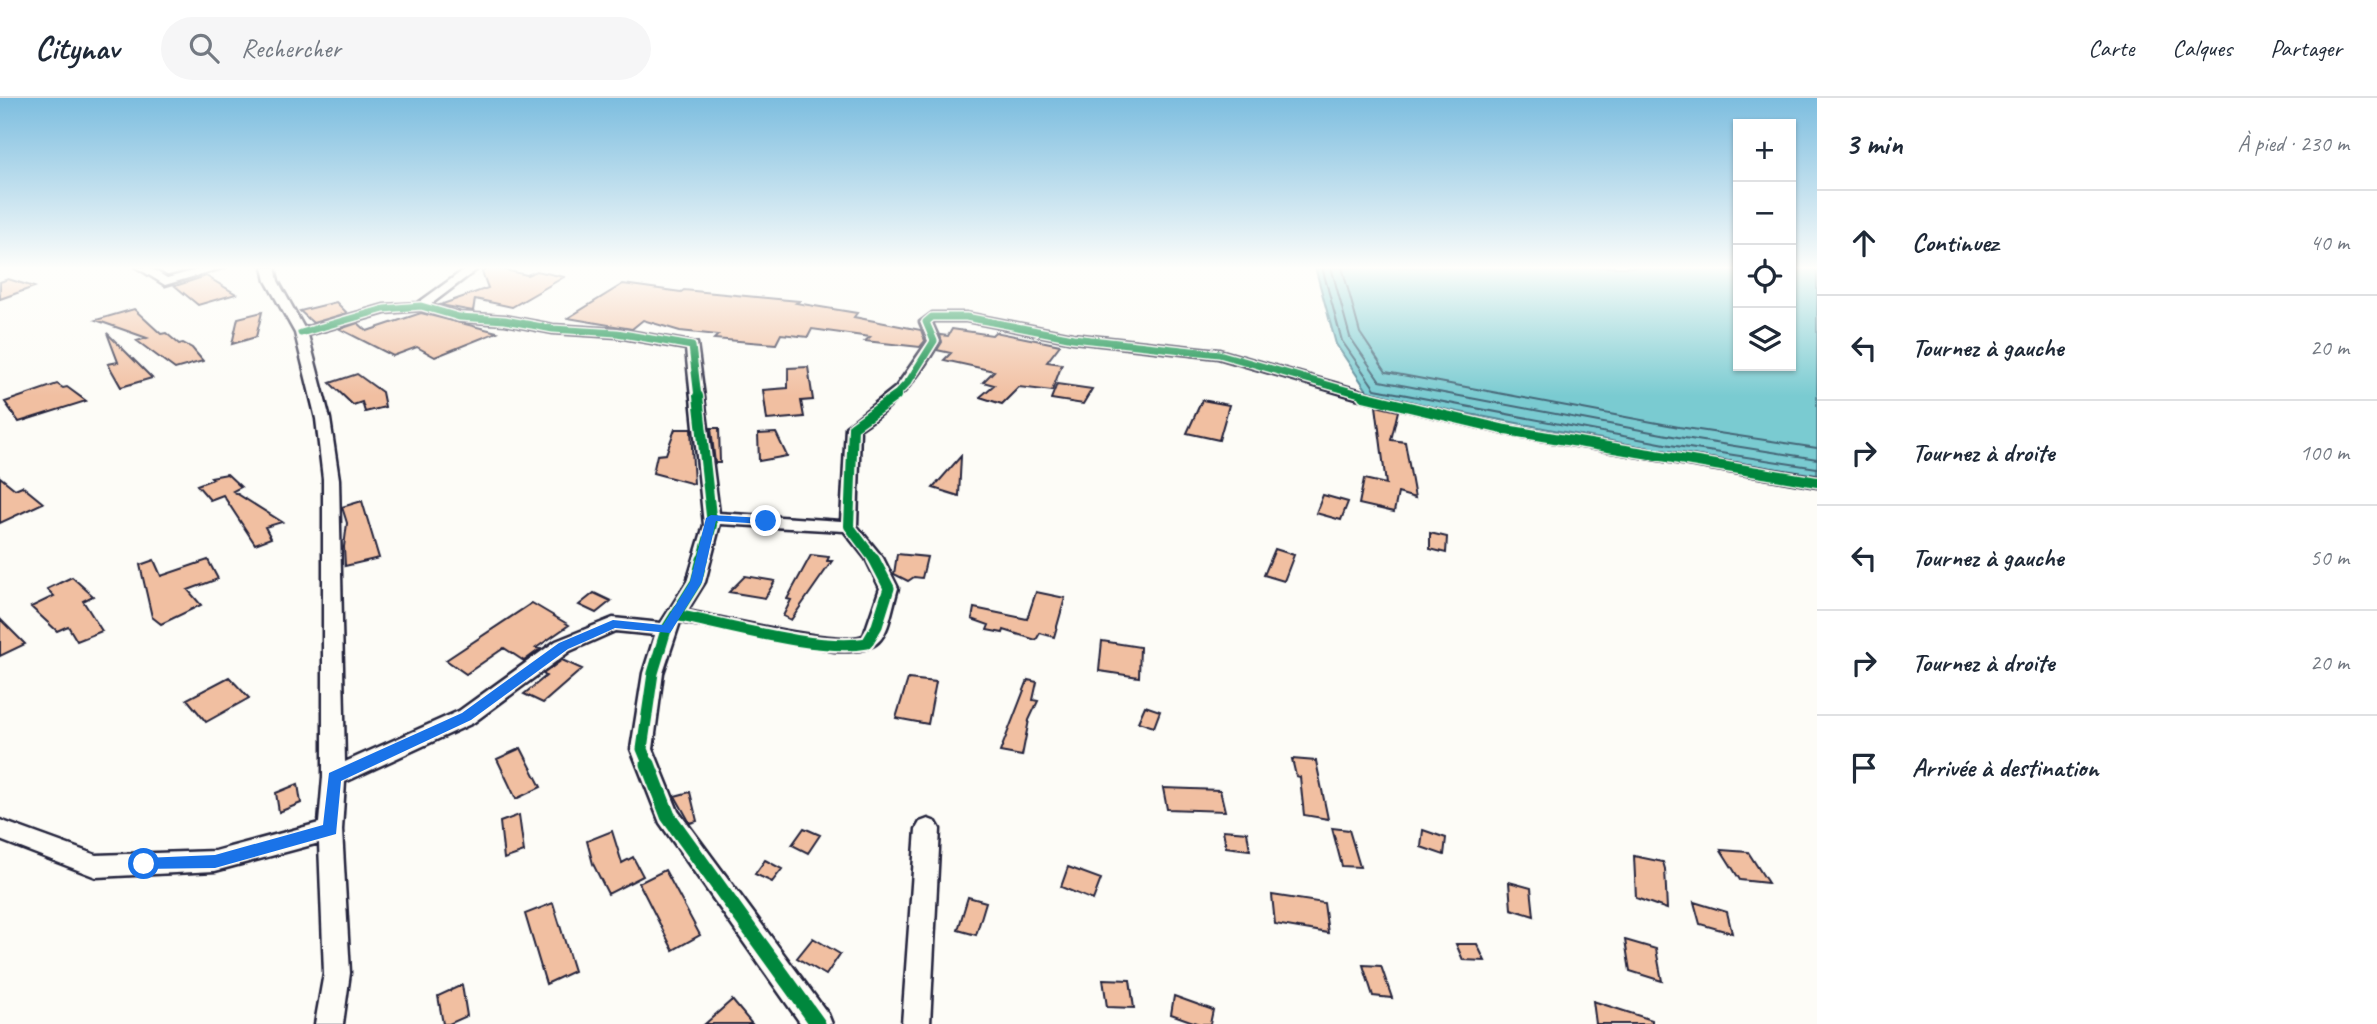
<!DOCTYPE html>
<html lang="fr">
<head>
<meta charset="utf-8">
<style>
  body { margin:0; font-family:Caveat,sans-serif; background:#f6f6f7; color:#1f2937 }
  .controls { position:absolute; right:21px; top:21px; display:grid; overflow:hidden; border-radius:0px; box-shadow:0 2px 5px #0004 }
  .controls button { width:63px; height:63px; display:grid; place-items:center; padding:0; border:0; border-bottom:2px solid #e0e1e3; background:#fff; color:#1f2937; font:35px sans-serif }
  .stop { position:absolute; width:21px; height:21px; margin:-16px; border:5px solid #1a73e8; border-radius:50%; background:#fff }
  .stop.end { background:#1a73e8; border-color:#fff; box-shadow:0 2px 7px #0008 }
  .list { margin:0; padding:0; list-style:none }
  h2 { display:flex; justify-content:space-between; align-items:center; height:91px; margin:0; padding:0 28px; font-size:30px }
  h2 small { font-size:23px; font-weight:400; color:#747a83 }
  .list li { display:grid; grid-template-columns:46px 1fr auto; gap:21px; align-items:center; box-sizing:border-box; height:105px; padding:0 28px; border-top:2px solid #e0e1e3 }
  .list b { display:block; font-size:26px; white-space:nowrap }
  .list em { font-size:23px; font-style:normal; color:#747a83 }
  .icon { flex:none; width:38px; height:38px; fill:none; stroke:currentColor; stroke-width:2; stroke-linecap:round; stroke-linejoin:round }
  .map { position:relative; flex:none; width:1817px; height:926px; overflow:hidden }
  header { display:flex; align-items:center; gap:42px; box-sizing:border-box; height:98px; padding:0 35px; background:#fff; border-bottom:2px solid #e0e1e3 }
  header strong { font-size:33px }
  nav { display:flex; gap:38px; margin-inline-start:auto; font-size:24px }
  .search { width:490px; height:63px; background:#f6f6f7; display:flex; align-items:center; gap:18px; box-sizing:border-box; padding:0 24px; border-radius:38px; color:#747a83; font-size:26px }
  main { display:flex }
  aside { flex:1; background:#fff }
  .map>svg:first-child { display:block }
  .water { fill:#7acbd1; stroke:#578795; stroke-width:2 }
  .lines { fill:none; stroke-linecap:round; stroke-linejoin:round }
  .shore { stroke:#456677; stroke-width:2 }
  .building { fill:#f1bfa1; stroke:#22223b; stroke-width:2 }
  .street-casing { stroke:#22223b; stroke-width:5 }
  .street { fill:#fdfcf7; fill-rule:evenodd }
  .cycleway-far3-casing { stroke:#fdfcf7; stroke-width:10 }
  .cycleway-far2-casing { stroke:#fdfcf7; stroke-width:13 }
  .cycleway-far1-casing { stroke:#fdfcf7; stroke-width:16 }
  .cycleway-casing { stroke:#fdfcf7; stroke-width:19 }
  .cycleway-far3 { stroke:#00873e; stroke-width:7 }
  .cycleway-far2 { stroke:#00873e; stroke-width:10 }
  .cycleway-far1 { stroke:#00873e; stroke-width:11 }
  .cycleway { stroke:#00873e; stroke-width:15 }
  .route { fill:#1a73e8 }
</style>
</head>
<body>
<header>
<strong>Citynav</strong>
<div class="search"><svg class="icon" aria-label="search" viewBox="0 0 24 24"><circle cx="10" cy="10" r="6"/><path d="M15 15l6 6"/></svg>Rechercher</div>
<nav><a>Carte</a><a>Calques</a><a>Partager</a></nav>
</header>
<main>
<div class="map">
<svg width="1817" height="926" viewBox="0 0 1817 926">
  <rect width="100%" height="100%" fill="#fdfcf7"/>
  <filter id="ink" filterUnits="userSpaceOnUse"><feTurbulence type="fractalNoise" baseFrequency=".0143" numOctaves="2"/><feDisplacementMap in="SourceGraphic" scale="14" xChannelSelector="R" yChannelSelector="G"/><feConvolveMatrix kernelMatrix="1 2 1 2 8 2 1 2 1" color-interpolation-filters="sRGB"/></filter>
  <g filter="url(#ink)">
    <path class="water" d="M1315 169H1738V268H1791V169H1817V377L1675 355 1370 297 1336 246Z"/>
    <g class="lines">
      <path class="shore" d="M1322 169 1342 243 1375 291 1676 348 1817 370
        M1331 169 1350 239 1380 283 1678 339 1817 361
        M1342 169 1360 235 1386 274 1679 329 1817 350"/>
    </g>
    <path class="building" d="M491 169 527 177 537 173 564 179 512 209 475 201 473 213 440 207 488 190 482 174Z
      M206 178 236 196 198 207 175 188Z
      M8 181 34 189 0 201V184Z
      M623 186 681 194 684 192 799 203 796 205 857 215 854 219 921 232 925 243 920 249 865 243 870 239 812 231 808 239 781 236 776 246 714 241 718 237 680 233 643 222 632 231 568 220Z
      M336 204 347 215 313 225 300 213Z
      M134 211 161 236 166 235 179 246 183 245 192 250 203 263 175 271 137 243 147 240 96 222Z
      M262 214 256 239 232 246 238 220Z
      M421 215 497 234 435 259 417 249 393 258 340 231 358 225 367 233Z
      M952 231 992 237 995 234 1060 247 1047 264 1062 266 1052 293 1019 289 1002 306 980 299 994 287 983 284 994 273 944 262 951 255 937 252 942 244 940 237 948 238Z
      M107 235 152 280 121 289 108 266 118 264Z
      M808 269 813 302 801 303 804 319 767 322 763 292 788 290V270Z
      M357 276 382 294 385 309 365 314 362 304 353 307 330 285Z
      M57 286 63 290 67 289 86 303 19 324 5 304Z
      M1057 286 1092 291 1083 306 1051 301Z
      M1202 302 1229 307 1219 342 1187 335Z
      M1376 308 1398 313 1391 342 1405 344 1415 400 1398 395 1394 414 1359 406 1364 381 1386 386Z
      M711 330H719L720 365H715Z
      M675 331H691L694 386 653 375 657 357 666 356Z
      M776 335 787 358 759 363 758 336Z
      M961 358 959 398 933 390Z
      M227 376 241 389 233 393 282 424 265 429 271 440 255 446 223 397 210 402 197 387 213 381 211 379Z
      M0 379 15 391 22 388 43 405 0 425Z
      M1323 397 1348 404 1341 422 1316 415Z
      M362 403 379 460 345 468 344 449 347 425 342 409Z
      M1430 435 1447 439 1446 455 1430 451Z
      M1275 451 1294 457 1284 483 1264 477Z
      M897 456 927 459 922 480 914 479 908 483 894 476Z
      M811 457 829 459 827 463H832L791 522 783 518 791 502 787 501Z
      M154 462 161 478 208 462 218 481 188 492 201 507 161 526 152 519 140 467Z
      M745 478 775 483 765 500 729 494Z
      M72 479 93 498 83 503 102 533 77 543 68 528 57 533 31 509 54 498 47 491Z
      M1036 494 1065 500 1054 539 1040 535 1036 542 1004 532 1003 535 987 532 989 527 972 521 974 510 1027 521Z
      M594 495 611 503 596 515 579 507Z
      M532 505 569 527 536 550 540 551 524 563 504 550 466 576 446 562Z
      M0 521 25 546 0 558Z
      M1102 543 1140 549 1139 579 1099 573Z
      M562 562 582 571 543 605 524 596 546 578 543 576Z
      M229 579 249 600 206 624 187 601Z
      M908 581 936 584 928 626 896 620Z
      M1028 582 1037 584 1033 602 1038 603 1029 622 1022 658 1000 654Z
      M1145 608 1160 613 1154 629 1138 624Z
      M521 650 541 689 516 701 497 661Z
      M1292 661 1316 663 1328 721 1304 717 1300 679 1296 678Z
      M298 686 301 705 279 714 276 695Z
      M1163 690 1220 692 1225 713 1167 711Z
      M690 694 697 723 690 725 675 698Z
      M519 717 524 754 504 761 500 724Z
      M804 730 820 737 808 755 792 747Z
      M1332 730 1349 732 1360 769 1342 768Z
      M1223 732 1247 734 1250 752 1226 749Z
      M1423 732 1446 740 1444 757 1421 749Z
      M612 733 622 765 633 759 643 778 608 796 593 766 587 743Z
      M1721 752 1748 754 1768 785 1740 782Z
      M1634 758 1663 764 1665 771 1667 811 1636 800Z
      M765 762 782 771 772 784 755 776Z
      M1068 769 1101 781 1093 802 1061 789Z
      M665 772 700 837 673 852 639 785Z
      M1509 784 1531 790 1534 818 1511 811Z
      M1272 797 1324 805 1328 835 1275 826Z
      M968 799 986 804 976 837 958 832Z
      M1694 804 1727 814 1732 835 1700 826Z
      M553 805 574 873 546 886 525 816Z
      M813 840 840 856 826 877 797 860Z
      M1625 842 1656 851 1662 883 1630 873Z
      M1456 846H1477L1485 863 1463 862Z
      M1363 867 1381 868 1392 900 1373 898Z
      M1103 881 1130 882 1134 910 1107 909Z
      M462 887 467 918 449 926H443L438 898Z
      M1174 898 1213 912 1210 926H1199L1171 916Z
      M732 902 752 926H705Z
      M1593 903 1652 922V926H1596Z"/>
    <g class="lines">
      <defs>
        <path id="street" d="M136 169H149L167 180 208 169H225L165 187Z
          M263 169H275L278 183 304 230 384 207 418 205 468 169H480L430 207 460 215 505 218 553 227 617 231 697 245 719 415 841 423 846 329 896 289 928 243 920 224 932 215H966L1073 236 1219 252 1369 295 1506 328 1817 379V389L1506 336 1360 301 1218 260 1073 244 966 223H935L932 225 940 243C918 280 897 307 860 331L857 428 883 460 898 490C885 536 889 556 834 553L680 524 663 575 653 651 678 713 828 916 832 926H801L660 725 631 651 643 575 655 537 615 533 570 553 473 625 345 684 342 732 350 875 343 926H315L324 875 319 745 215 773 96 779 0 742V722L96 757 215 753 319 725 323 679V381L316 321 295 235 266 183ZM421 212 459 223 505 226 553 235 617 239 686 251 704 427 687 484 661 525 613 520 556 543 459 613 345 664 339 381 330 321 308 237 385 215ZM720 426 844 433 866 461 880 490 864 537C846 550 716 518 687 513L705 484Z
          M928 721 936 724 940 731 930 926H902L916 731 920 724Z"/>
      </defs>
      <use href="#street" class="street-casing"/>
      <use href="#street" class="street"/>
      <defs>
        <path id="cycleway-far3" d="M301 235 384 211 421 208 459 219 505 222 553 231 617 235 692 248 698 299
          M894 299 909 283 934 243 926 224 932 219H966L1073 240 1219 256 1370 299"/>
        <path id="cycleway-far2" d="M698 298 712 427 702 463
          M1363 298 1506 332 1817 384
          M875 463 849 428 853 329 896 298"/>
        <path id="cycleway-far1" d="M676 517C727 527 819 554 867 545L877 528 889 490 874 461
          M649 668 642 651 653 575 666 532 696 484 702 461"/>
        <path id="cycleway" d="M648 666 668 718 818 926"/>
      </defs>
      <use href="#cycleway-far3" class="cycleway-far3-casing"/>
      <use href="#cycleway-far2" class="cycleway-far2-casing"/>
      <use href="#cycleway-far1" class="cycleway-far1-casing"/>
      <use href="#cycleway" class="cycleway-casing"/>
      <use href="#cycleway-far3" class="cycleway-far3"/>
      <use href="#cycleway-far2" class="cycleway-far2"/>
      <use href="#cycleway-far1" class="cycleway-far1"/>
      <use href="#cycleway" class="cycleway"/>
    </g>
  </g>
  <linearGradient id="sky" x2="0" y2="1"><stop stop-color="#7cbddf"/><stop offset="0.57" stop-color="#fefefb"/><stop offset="1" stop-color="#fefefb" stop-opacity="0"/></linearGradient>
  <rect width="1817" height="298" fill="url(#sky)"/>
  <path class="route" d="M711 417 766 420 772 423 766 426 716 423 702 484 670 535 615 530 593 540 568 551 471 622 341 683 336 736 215 770 138 771 136 766 138 762 144 760 215 757 323 727 329 675 462 615 559 545 613 522 663 527 690 484 706 420Z"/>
</svg>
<div class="controls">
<button>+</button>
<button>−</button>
<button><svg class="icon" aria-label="locate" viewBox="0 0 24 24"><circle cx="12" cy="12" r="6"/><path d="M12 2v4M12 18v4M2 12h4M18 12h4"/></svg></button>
<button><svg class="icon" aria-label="layers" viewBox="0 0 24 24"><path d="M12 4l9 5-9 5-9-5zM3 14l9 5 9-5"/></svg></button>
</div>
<div class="stop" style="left:144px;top:766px"></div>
<div class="stop end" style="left:766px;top:423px"></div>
</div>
<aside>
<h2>3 min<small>À pied · 230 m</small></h2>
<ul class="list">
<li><svg class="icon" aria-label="ahead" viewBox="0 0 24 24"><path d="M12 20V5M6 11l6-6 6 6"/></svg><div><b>Continuez</b></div><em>40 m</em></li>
<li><svg class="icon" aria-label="left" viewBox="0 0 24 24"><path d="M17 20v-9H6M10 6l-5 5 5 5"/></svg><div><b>Tournez à gauche</b></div><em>20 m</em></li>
<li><svg class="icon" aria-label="right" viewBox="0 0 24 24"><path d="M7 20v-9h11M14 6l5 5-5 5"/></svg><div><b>Tournez à droite</b></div><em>100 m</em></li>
<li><svg class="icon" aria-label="left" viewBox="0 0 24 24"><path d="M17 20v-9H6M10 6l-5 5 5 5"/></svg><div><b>Tournez à gauche</b></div><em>50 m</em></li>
<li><svg class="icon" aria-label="right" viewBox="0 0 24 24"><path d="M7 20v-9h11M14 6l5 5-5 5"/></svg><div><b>Tournez à droite</b></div><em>20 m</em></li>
<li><svg class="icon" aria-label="arrive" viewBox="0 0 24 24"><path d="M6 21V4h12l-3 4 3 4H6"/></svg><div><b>Arrivée à destination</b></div></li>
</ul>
</aside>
</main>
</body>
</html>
